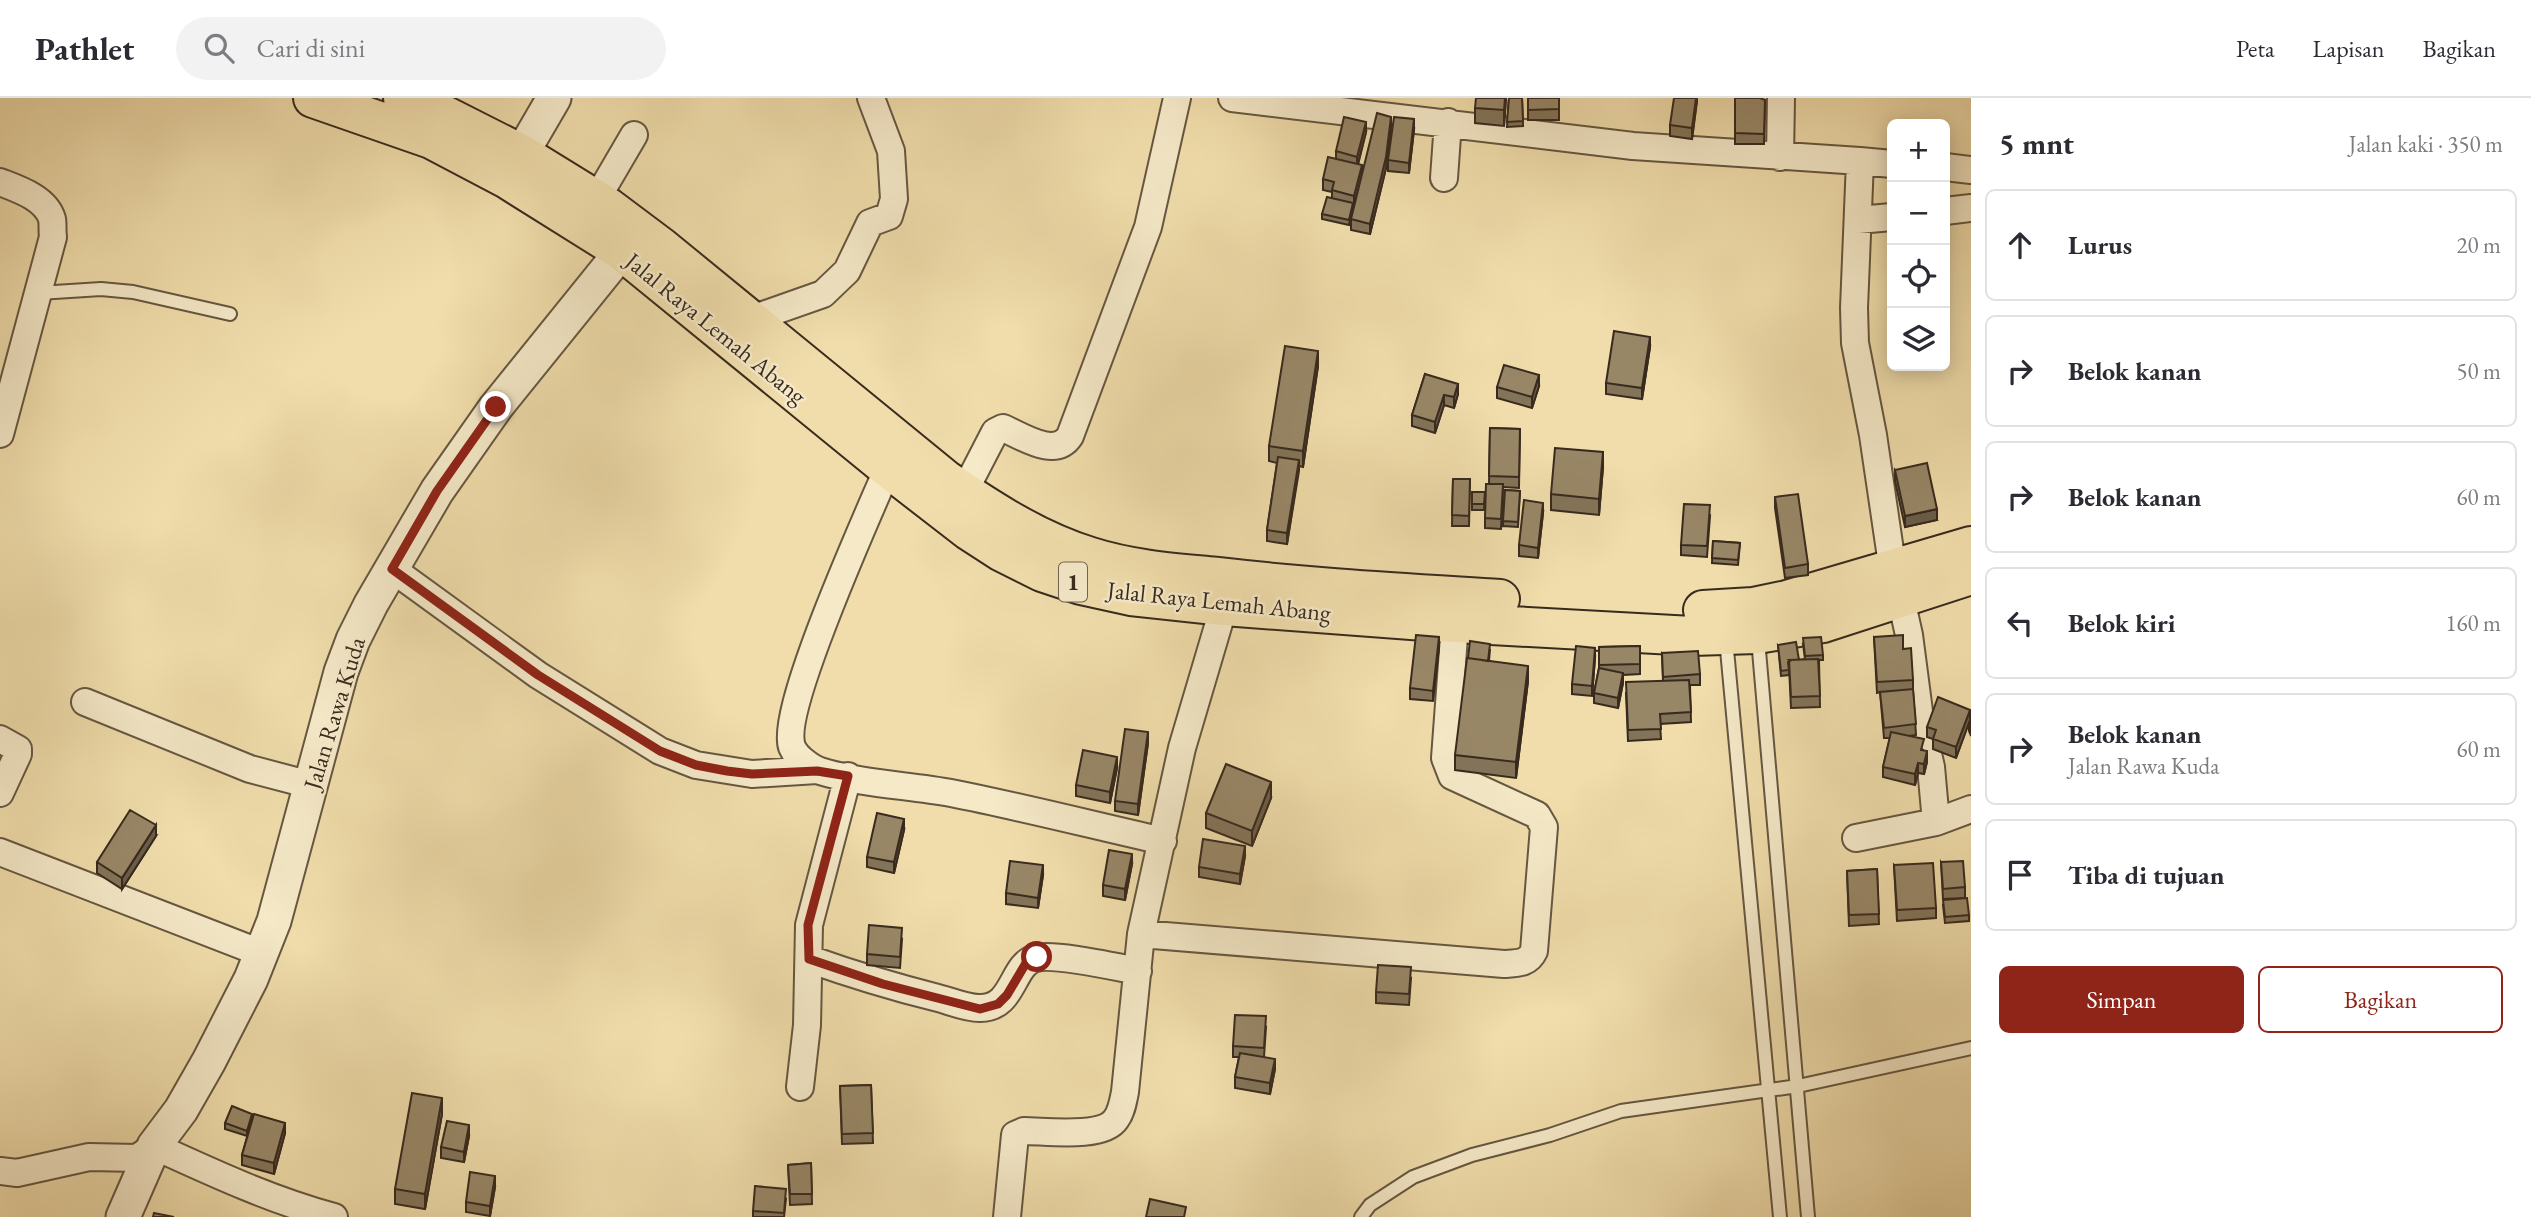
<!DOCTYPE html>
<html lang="id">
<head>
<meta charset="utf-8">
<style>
  body { margin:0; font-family:"EB Garamond",serif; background:#f2f2f3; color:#2b2b33 }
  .controls { position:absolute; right:21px; top:21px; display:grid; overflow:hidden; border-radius:10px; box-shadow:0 4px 18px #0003 }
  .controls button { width:63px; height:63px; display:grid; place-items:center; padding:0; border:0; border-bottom:2px solid #e1e1e2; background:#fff; color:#2b2b33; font:35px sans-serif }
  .stop { position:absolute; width:21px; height:21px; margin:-16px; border:5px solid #8f2418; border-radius:50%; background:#fff }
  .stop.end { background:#8f2418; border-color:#fff; box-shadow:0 2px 7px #0008 }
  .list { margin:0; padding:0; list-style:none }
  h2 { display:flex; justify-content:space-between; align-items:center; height:91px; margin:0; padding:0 28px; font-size:30px }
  h2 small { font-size:23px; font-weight:400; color:#7c7c81 }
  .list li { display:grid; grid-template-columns:46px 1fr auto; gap:21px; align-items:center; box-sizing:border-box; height:112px; margin:0 14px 14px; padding:0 14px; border:2px solid #e1e1e2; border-radius:10px }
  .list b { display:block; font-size:26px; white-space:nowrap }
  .list p { margin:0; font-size:23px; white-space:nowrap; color:#7c7c81 }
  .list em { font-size:23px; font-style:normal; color:#7c7c81 }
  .actions { display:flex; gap:14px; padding:21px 28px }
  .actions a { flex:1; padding:16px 0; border:2px solid #8f2418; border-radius:10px; text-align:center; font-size:24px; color:#8f2418 }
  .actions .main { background:#8f2418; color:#fff }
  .icon { flex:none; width:38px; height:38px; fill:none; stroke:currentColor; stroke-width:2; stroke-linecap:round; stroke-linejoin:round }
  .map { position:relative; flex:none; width:1971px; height:1119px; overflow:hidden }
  header { display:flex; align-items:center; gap:42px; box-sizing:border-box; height:98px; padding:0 35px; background:#fff; border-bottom:2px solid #e1e1e2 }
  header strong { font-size:33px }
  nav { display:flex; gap:38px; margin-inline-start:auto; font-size:24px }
  .search { width:490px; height:63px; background:#f2f2f3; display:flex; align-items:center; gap:18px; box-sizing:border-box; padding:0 24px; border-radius:38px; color:#7c7c81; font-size:26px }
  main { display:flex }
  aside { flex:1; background:#fff }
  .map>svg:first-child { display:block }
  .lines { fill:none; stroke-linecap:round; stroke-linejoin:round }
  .service-casing { stroke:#665741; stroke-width:16 }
  .minor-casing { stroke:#665741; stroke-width:30 }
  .tertiary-casing { stroke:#665741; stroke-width:37 }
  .trunk-casing { stroke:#382a1e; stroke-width:42 }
  .service { stroke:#f5e9c8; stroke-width:12 }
  .minor { stroke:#f5e9c8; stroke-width:26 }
  .tertiary { stroke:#f5e9c8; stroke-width:33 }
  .trunk { stroke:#f0ddab; stroke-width:38 }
  .wall { fill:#837459; stroke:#382a1e; stroke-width:2 }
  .shaded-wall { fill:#6a5e48; stroke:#382a1e; stroke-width:2 }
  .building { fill:#988767; stroke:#382a1e; stroke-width:2 }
  .route { stroke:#8f2418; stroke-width:9 }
  .labels { text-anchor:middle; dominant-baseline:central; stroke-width:5; stroke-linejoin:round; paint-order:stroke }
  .shield { fill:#f5e9c8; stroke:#716351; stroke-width:2 }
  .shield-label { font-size:23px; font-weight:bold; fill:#382a1e }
  .street-label { font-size:24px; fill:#382a1e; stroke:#f5e9c8 }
</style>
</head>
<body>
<header>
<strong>Pathlet</strong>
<div class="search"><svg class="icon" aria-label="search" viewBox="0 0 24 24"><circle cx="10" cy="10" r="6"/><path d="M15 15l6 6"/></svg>Cari di sini</div>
<nav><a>Peta</a><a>Lapisan</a><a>Bagikan</a></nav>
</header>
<main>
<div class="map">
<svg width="1971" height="1119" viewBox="0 0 1971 1119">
  <rect width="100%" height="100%" fill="#f0ddab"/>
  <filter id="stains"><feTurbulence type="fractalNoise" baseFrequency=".00286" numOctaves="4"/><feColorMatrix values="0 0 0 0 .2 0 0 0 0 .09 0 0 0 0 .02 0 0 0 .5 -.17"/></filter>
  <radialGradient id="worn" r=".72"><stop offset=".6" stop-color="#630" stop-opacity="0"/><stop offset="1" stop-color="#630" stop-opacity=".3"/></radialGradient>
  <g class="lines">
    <defs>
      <path id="service" d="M39 195 101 191 133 194 230 216
        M1726 541 1780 1119
        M1758 541 1808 1119
        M1361 1119 1370 1107 1413 1079 1472 1057 1550 1037 1621 1013 1798 988 1971 950"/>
      <path id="minor" d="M1232 0 1633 48 1860 63 1854 210 1855 245 1873 337 1893 473
        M1780 59 1781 0
        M1860 63 1892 66
        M1945 69 1971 72
        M1444 80 1448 24
        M0 84C18 91 46 100 52 121 53 126 52 133 53 139L0 336
        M596 102 634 37
        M1945 113 1971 110
        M1858 122 1892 119
        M749 222 823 196 847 173 870 125 889 118 894 101 891 53 871 0
        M888 370C869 415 779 612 792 649 796 659 811 670 820 673 862 686 907 687 951 695 1022 709 1092 727 1163 743
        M964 394 995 334 1003 330C1022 338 1055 361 1070 338L1148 129 1177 0
        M392 471 538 577 660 653 696 667 752 676 817 672
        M1901 501 1909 537 1920 621 1931 669 1936 724
        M85 604 250 671 311 687
        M0 641 18 651V656L0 695
        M1856 740 1936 724 1971 711
        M0 754 261 855
        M1141 836 1504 866C1517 865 1528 866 1534 853L1544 729 1537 717 1452 678 1445 660 1455 525
        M809 861C851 876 894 889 938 900 950 903 966 910 979 910 1015 911 1011 866 1036 860 1054 855 1116 869 1138 873
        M800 989 807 927 809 827 848 678
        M0 1073 17 1075 89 1059 137 1060 154 1048C213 1075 271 1102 334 1119
        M1007 1119 1015 1037 1024 1033C1046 1033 1103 1041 1116 1021 1122 1013 1123 1003 1125 994L1141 836 1182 650 1224 508"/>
      <path id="tertiary" d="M508 79 554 0
        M123 1119 154 1048 181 1012 209 963 251 881 274 823 341 574 353 542 371 506 437 393 496 309 622 153"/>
      <path id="trunk" d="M313 0 431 41 507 81 622 153 888 370 968 432 1002 454 1042 474 1081 487 1131 498 1224 508 1438 524 1692 538 1757 536 1823 525 1971 477
        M403 0 444 17 523 57 609 110 661 149 946 382C992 413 1038 443 1091 459 1132 472 1176 475 1218 479 1312 490 1406 495 1500 501
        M1703 512 1753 509 1787 502 1971 448"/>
    </defs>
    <use href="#service" class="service-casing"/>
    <use href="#minor" class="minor-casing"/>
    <use href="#tertiary" class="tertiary-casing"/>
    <use href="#trunk" class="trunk-casing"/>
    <use href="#service" class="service"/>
    <use href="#minor" class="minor"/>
    <use href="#tertiary" class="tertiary"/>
    <use href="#trunk" class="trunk"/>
  </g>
  <path class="wall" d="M1506 0 1504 28 1475 25V10Z
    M1509 0H1522L1523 28 1507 29Z
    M1528 0H1559V22H1528Z
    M1697 0 1692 41 1670 38V27Z
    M1735 0 1765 2 1764 46H1735Z
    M1391 29 1386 70 1370 136 1351 132V121L1354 108H1353L1349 127 1322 121V116L1332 100V94L1323 92V81L1336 61V53L1366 34 1358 67 1362 77Z
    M1414 32 1409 75 1388 73V62Z
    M1650 249 1642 301 1606 296V285Z
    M1318 268 1303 369 1299 368 1287 446 1267 443V432L1277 365 1269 363V348Z
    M1425 276 1458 296 1454 310 1444 307 1435 335 1412 328V317Z
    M1539 288 1532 310 1497 300V289Z
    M1490 330 1520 331 1519 390 1503 389 1501 431 1485 430V420L1489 386Z
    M1603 369 1599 417 1551 412V396Z
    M1895 372 1937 422 1905 429 1895 383Z
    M1453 381H1470L1469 428H1452Z
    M1505 392 1520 393 1518 429 1503 428Z
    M1472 394H1485L1484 412H1472Z
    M1775 399 1808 466V477L1785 480 1775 410Z
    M1543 415 1538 460 1519 458V447Z
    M1710 418 1707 459 1681 457V447Z
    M1713 443 1740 445 1738 467 1712 465Z
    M1874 539 1903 551 1913 582V592L1916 637 1909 638 1923 652 1927 664 1924 676 1918 675 1915 687 1883 679V669L1890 640H1884L1880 594 1877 595Z
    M1803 546 1823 557V562H1819L1820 609 1791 610 1789 569V577L1781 578 1778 547 1799 562 1805 561Z
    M1640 548V576L1623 577V585L1618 610 1594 605V595L1599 570V549Z
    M1439 549 1433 603 1410 601V590Z
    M1490 551 1489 563 1528 583 1516 680 1455 672V657Z
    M1662 555 1700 576V587H1690L1691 624 1660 626 1661 641 1628 643 1626 595 1663 583Z
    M1595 560 1592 598 1572 596V586Z
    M1971 622V638L1969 633V624L1956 660 1933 651V641L1927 639V629Z
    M1148 645 1138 717 1115 713V703Z
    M1117 670 1110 705 1076 698V687Z
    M1271 700 1252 748 1206 730V715Z
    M904 732 894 775 867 769V759Z
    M156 738 122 791 97 775V764Z
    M1245 758 1240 786 1199 779V769Z
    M1941 764 1965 789V800L1943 801Z
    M1132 766 1125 802 1103 798V787Z
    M1894 767 1936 810V820L1897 823Z
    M1877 771 1879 826 1849 828 1847 773Z
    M1043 777 1038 810 1006 806V795Z
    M1943 807 1969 817V823L1945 825Z
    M902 841 900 870 867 867V856Z
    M1411 880 1409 907 1376 905V894Z
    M1266 929 1264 959 1275 971 1270 996 1235 990V979L1239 959H1233V948Z
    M871 987 873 1045 842 1046 840 988Z
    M442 1016 425 1111 395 1106V1091Z
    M252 1020 285 1035 274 1076 242 1067V1057L251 1025 247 1038 225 1031V1025Z
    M469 1038 464 1064 441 1060V1049Z
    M811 1065 812 1106 790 1107 788 1067Z
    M495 1089 490 1118 466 1114V1104Z
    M786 1101 784 1119H753V1113Z"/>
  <path class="shaded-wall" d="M1505 0H1506L1504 28V12Z
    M1696 0H1697V4L1692 41V30Z
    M1391 19V29L1386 70 1370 136V126Z
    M1414 21V32L1409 75V65Z
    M1366 24V34L1357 69V59Z
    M1362 67V78L1354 108V98Z
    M1650 239V249L1642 301V290Z
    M1318 253V268L1303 369V353Z
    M1539 277V288L1532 310V299Z
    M1458 286V296L1454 310V299Z
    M1444 297V307L1435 335V324Z
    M1603 354V369L1599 417V401Z
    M1299 362V373L1287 446V435Z
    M1543 405V415L1538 460V450Z
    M1937 411V422L1905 429V418Z
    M1439 539V549L1433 603V593Z
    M1595 550V560L1592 598V588Z
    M1528 568V583L1516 680V664Z
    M1623 575V585L1618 610V600Z
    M1970 612V622L1956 660V649Z
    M1148 634V645L1138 717V706Z
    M1927 653V664L1924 676V666Z
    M1117 659V670L1110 705V694Z
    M1918 665V675L1915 687V676Z
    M1271 684V700L1252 748V733Z
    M904 721V732L894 775V764Z
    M156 727V738L122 791V780Z
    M1245 748V758L1240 786V776Z
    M1132 756V766L1125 802V791Z
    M1043 767V777L1038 810V800Z
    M1275 961V971L1270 996V985Z
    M442 1000V1016L425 1111V1096Z
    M252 1016V1021L247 1038V1033Z
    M285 1025V1035L274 1076V1065Z
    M469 1027V1038L464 1064V1054Z
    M495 1078V1089L490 1118V1108Z"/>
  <path class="building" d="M1476 0H1505L1504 12 1475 10Z
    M1509 0H1522L1523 23 1507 24Z
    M1528 0H1559V11L1528 12Z
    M1674 0H1696L1692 30 1670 27Z
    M1735 0H1760L1765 2 1764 36 1735 35Z
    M1377 15 1391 19 1386 59 1370 126 1351 121Z
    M1344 19 1366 24 1357 59 1336 53Z
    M1394 19 1414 21 1409 65 1388 62Z
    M1328 59 1362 67 1354 98 1332 92 1334 84 1323 81Z
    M1327 99 1353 105 1349 122 1322 116Z
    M1614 233 1650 239 1642 290 1606 285Z
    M1285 248 1318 253 1303 353 1269 348Z
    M1504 267 1539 277 1532 299 1497 289Z
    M1425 276 1458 286 1454 299 1444 297 1435 324 1412 317Z
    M1490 330 1520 331 1519 379 1489 378Z
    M1555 350 1603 354 1599 401 1551 396Z
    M1278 359 1299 362 1287 435 1267 432Z
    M1927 365 1937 411 1905 418 1895 372Z
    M1453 381H1470L1469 418 1452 417Z
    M1486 386H1503L1501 421 1485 420Z
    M1505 392 1520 393 1518 424 1503 423Z
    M1472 394H1485L1484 406H1472Z
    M1798 396 1808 466 1785 470 1775 399Z
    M1524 402 1543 405 1538 450 1519 447Z
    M1684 406 1710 407 1707 448 1681 447Z
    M1713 443 1740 445 1738 462 1712 460Z
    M1416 537 1439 539 1433 593 1410 590Z
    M1903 537V551L1911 550 1913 582 1877 584 1874 539Z
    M1821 539 1823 557 1805 558 1803 540Z
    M1470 543 1490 546 1488 563 1468 560Z
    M1796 544 1799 562H1789L1790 563 1788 564 1789 572 1781 573 1778 547Z
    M1576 548 1595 550 1592 588 1572 586Z
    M1640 548V566L1599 567V549Z
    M1698 553 1700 576 1663 579 1662 555Z
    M1467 560 1528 568 1516 664 1455 657Z
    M1818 561 1820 598 1791 599 1789 562Z
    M1599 570 1623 575 1618 600 1594 595Z
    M1689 582 1691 614 1660 616 1661 631 1628 632 1626 584Z
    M1913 591 1916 626 1884 630 1880 594Z
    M1938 599 1970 612 1956 649 1933 641 1936 632 1927 629Z
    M1125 631 1148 634 1138 706 1115 703Z
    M1891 634 1924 641 1921 652 1927 653 1924 666 1918 665 1915 676 1883 669Z
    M1083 652 1117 659 1110 694 1076 687Z
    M1226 666 1271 684 1252 733 1206 715Z
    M130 712 156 727 122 780 97 764Z
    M877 715 904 721 894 764 867 759Z
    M1203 741 1245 748 1240 776 1199 769Z
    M1109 752 1132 756 1125 791 1103 787Z
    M1010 763 1043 767 1038 800 1006 795Z
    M1963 763 1965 789 1943 791 1941 764Z
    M1933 765 1936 810 1897 812 1894 767Z
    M1877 771 1879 816 1849 817 1847 773Z
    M1967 800 1969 817 1945 819 1943 802Z
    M869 827 902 830 900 859 867 856Z
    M1378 867 1411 869 1409 896 1376 894Z
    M1235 917 1266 918 1264 950 1233 948Z
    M1240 955 1275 961 1270 985 1235 979Z
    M871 987 873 1035 842 1036 840 988Z
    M412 995 442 1000 425 1096 395 1091Z
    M232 1008 252 1016 247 1033 225 1025Z
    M254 1016 285 1025 274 1065 242 1057Z
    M447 1023 469 1027 464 1054 441 1049Z
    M811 1065 812 1096H790L788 1067Z
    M470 1074 495 1078 490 1108 466 1104Z
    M755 1088 786 1091 784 1115 753 1113Z
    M1150 1101 1186 1109 1184 1119H1146Z
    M154 1115 174 1119H153Z"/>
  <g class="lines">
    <path class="route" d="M496 309 437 393 392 471 538 577 660 653 696 667 727 673 752 676 817 673 848 678 808 827 809 861 883 886 980 911 998 906 1007 897 1026 865 1037 859"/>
  </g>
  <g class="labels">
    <rect class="shield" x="1059" y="464.5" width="28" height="39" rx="5"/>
    <g class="shield-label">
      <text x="1073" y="484">1</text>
    </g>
    <g class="street-label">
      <text transform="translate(716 230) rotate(39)">Jalal Raya Lemah Abang</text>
      <text transform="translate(1219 503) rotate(6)">Jalal Raya Lemah Abang</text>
      <text transform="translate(334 615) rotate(-73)">Jalan Rawa Kuda</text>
    </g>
  </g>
  <rect width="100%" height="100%" filter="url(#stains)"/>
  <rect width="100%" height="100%" fill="url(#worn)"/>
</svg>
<div class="controls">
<button>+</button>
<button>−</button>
<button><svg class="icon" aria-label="locate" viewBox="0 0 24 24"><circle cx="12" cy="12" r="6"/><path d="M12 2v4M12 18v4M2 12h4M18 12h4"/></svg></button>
<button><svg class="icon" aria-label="layers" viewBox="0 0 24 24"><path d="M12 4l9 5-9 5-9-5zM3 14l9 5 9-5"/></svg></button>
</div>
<div class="stop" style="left:1037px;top:859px"></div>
<div class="stop end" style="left:496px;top:309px"></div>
</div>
<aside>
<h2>5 mnt<small>Jalan kaki · 350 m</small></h2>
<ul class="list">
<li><svg class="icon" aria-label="ahead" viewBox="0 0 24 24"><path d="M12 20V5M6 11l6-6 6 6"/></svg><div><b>Lurus</b></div><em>20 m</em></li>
<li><svg class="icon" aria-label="right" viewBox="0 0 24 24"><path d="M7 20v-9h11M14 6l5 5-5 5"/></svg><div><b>Belok kanan</b></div><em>50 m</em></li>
<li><svg class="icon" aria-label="right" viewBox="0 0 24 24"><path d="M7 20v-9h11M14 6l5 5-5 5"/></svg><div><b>Belok kanan</b></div><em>60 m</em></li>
<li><svg class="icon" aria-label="left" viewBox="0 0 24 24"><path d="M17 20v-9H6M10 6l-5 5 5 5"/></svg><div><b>Belok kiri</b></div><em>160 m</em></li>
<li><svg class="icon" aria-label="right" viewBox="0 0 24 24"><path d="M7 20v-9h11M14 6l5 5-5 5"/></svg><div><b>Belok kanan</b><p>Jalan Rawa Kuda</p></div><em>60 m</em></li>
<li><svg class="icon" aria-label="arrive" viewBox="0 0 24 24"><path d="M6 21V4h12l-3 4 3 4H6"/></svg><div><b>Tiba di tujuan</b></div></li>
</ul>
<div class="actions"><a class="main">Simpan</a><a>Bagikan</a></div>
</aside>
</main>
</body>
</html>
